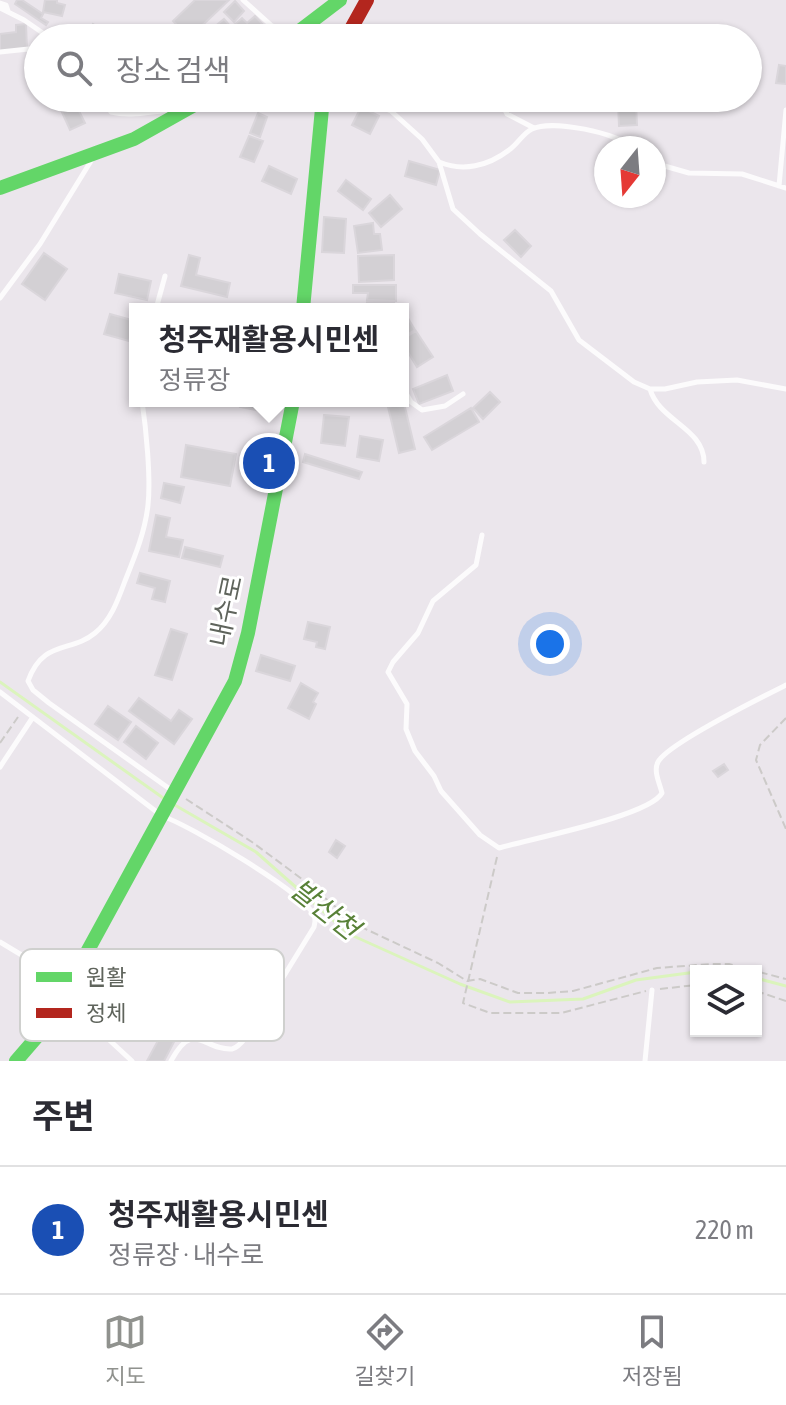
<!DOCTYPE html>
<html lang="ko">
<head>
<meta charset="utf-8">
<style>
  body { margin:0; font-family:"Asap Condensed","Noto Sans KR",sans-serif; background:#f7f7f7; color:#2b2b33 }
  .controls { position:absolute; right:24px; bottom:24px; display:grid; overflow:hidden; border-radius:0px; box-shadow:0 2px 6px #0004 }
  .controls button { width:72px; height:72px; display:grid; place-items:center; padding:0; border:0; border-bottom:2px solid #e1e1e2; background:#fff; color:#2b2b33; font:40px sans-serif }
  .compass { position:absolute; left:594px; top:136px; width:72px; height:72px; border-radius:50%; background:#fff; box-shadow:0 2px 6px #0004; rotate:197deg }
  .you { position:absolute; left:550px; top:644px; width:28px; height:28px; margin:-20px; border:6px solid #fff; border-radius:50%; background:#1a73e8; box-shadow:0 0 0 12px #1a73e833 }
  .badge { display:grid; place-items:center; width:52px; height:52px; border-radius:50%; background:#90928e; color:#fff; font-size:26px; font-weight:700 }
  .pin { position:absolute; translate:-50% -50%; border:4px solid #fff; box-shadow:0 2px 8px #0006 }
  .popup { position:absolute; left:129px; top:303px; width:280px; height:104px; box-sizing:border-box; display:grid; place-content:center; border-radius:0px; background:#fff; filter:drop-shadow(0 2px 6px #0005); font-size:26px; white-space:nowrap; color:#7c7c81 }
  .popup b { font-size:30px; color:#2b2b33 }
  .popup::after { content:''; position:absolute; left:50%; top:100%; margin-left:-16px; border:16px solid transparent; border-top-color:#fff }
  .list { margin:0; padding:0; list-style:none }
  h2 { display:flex; justify-content:space-between; align-items:center; height:104px; margin:0; padding:0 32px; font-size:34px }
  h2 small { font-size:26px; font-weight:400; color:#7c7c81 }
  .list li { display:grid; grid-template-columns:52px 1fr auto; gap:24px; align-items:center; box-sizing:border-box; height:128px; padding:0 32px; border-top:2px solid #e1e1e2 }
  .list b { display:block; font-size:30px; white-space:nowrap }
  .list p { margin:0; font-size:26px; white-space:nowrap; color:#7c7c81 }
  .list em { font-size:26px; font-style:normal; color:#7c7c81 }
  .icon { flex:none; width:44px; height:44px; fill:none; stroke:currentColor; stroke-width:2; stroke-linecap:round; stroke-linejoin:round }
  .map { position:relative; flex:none; width:786px; height:1061px; overflow:hidden }
  .search { position:absolute; background:#fff; box-shadow:0 2px 6px #0004; left:24px; right:24px; top:24px; height:88px; display:flex; align-items:center; gap:20px; box-sizing:border-box; padding:0 28px; border-radius:44px; color:#7c7c81; font-size:30px }
  .sheet { height:232px; background:#fff }
  nav { display:flex; justify-content:space-around; align-items:center; box-sizing:border-box; height:112px; border-top:2px solid #e1e1e2; background:#fff; font-size:22px; color:#7c7c81 }
  nav a { display:grid; justify-items:center; gap:4px }
  nav .on { color:#90928e }
  .map>svg:first-child { display:block }
  .lines { fill:none; stroke-linecap:round; stroke-linejoin:round }
  .stream { stroke:#dbf4bc; stroke-width:3 }
  .building { fill:#d3d0d4; stroke:#dad6db; stroke-width:2 }
  .path { stroke:#cccac8; stroke-width:2; stroke-dasharray:8 4; stroke-linecap:butt }
  .lane { stroke:#fcfbfc; stroke-width:5 }
  .fast { stroke:#63d668; stroke-width:14 }
  .jam { stroke:#b3261e; stroke-width:14 }
  .labels { text-anchor:middle; dominant-baseline:central; stroke-width:6; stroke-linejoin:round; paint-order:stroke }
  .street-label { font-size:26px; fill:#5f645c; stroke:#fff }
  .water-label { font-size:28px; font-style:italic; fill:#588137; stroke:#fff }
  .key { fill:#fff; stroke:#cfd0ce; stroke-width:2 }
  .key-label { font-size:22px; fill:#5f645c }
</style>
</head>
<body>
<div class="map">
<svg width="786" height="1061" viewBox="0 0 786 1061">
  <rect width="100%" height="100%" fill="#ebe6ec"/>
  <g class="lines">
    <path class="stream" d="M0 682 166 800
      M173 804 256 852 349 934 460 984 510 1002 583 999 636 980 696 972
      M756 978 786 986"/>
  </g>
  <path class="building" d="M17 0H22L43 14 41 18 48 22 46 25 15 4Z
    M45 0H57V3L65 5 62 16 43 12Z
    M195 0H229L189 38 173 21Z
    M235 1 244 11 234 22 224 12Z
    M255 16 266 28 255 38H246L234 25 242 18 247 23Z
    M224 19 232 28 219 38H201Z
    M26 24 27 49 0 51V34L16 32V25Z
    M93 24 102 29 97 38H86Z
    M779 65 786 66V84L776 83Z
    M74 101 85 123 70 130 60 108Z
    M636 102 637 125 619 126 618 103Z
    M361 107 379 116 370 134 352 125Z
    M258 113 267 117 260 137 250 133Z
    M249 136 263 141 254 162 240 157Z
    M409 161 440 170 436 185 405 176Z
    M269 166 297 179 291 194 262 181Z
    M346 180 371 199 363 210 338 191Z
    M390 195 402 209 381 227 369 213Z
    M324 217 346 219 344 253 322 252Z
    M373 223 374 234H380L382 250 358 253 354 226Z
    M515 230 531 246 521 257 504 240Z
    M44 253 67 269 45 300 22 284Z
    M189 255 200 258 196 275 230 283 227 297 181 286Z
    M394 255V280L359 282 358 256Z
    M119 274 151 281 147 300 115 293Z
    M353 285H396V301L367 300 368 293H353Z
    M367 302 394 303 393 309H366Z
    M403 310 415 330 403 337Z
    M110 314 135 321 129 341 104 334Z
    M416 331 433 357 417 367 403 344V339Z
    M447 375 453 391 419 404 413 389Z
    M490 392 500 402 483 419 473 408Z
    M241 401H274L272 413 240 407Z
    M404 403 415 449 399 453 388 407Z
    M471 408 479 422 432 450 424 437Z
    M324 415 349 417 345 446 321 443Z
    M360 436 383 440 379 461 357 457Z
    M186 445 236 454 230 486 181 477Z
    M305 454 362 472 359 479 303 462Z
    M164 483 184 487 180 503 161 498Z
    M156 515 170 518 166 537 183 540 179 557 149 551Z
    M185 547 223 556 220 567 182 558Z
    M140 573 170 581 165 602 152 599 155 588 137 583Z
    M308 622 330 627 325 649 316 647 317 642 304 639Z
    M171 629 187 634 172 680 155 675Z
    M261 655 295 666 290 681 256 671Z
    M301 683 318 693 313 702 316 704 309 719 288 708Z
    M139 698 171 721 179 710 192 719 174 744 129 711Z
    M108 706 131 722 118 740 95 724Z
    M136 726 158 743 146 759 124 742Z
    M724 764 728 770 718 777 713 771Z
    M336 840 345 846 337 858 329 852Z
    M91 982 112 992 106 1003 86 992Z
    M117 984 178 1008 172 1024 111 1000Z
    M162 1033 175 1040 164 1061H147Z"/>
  <g class="lines">
    <path class="path" d="M786 718 760 745 756 760 786 829
      M0 743 18 717
      M186 799 252 842 306 882 357 925 438 963 467 981 480 979 518 993H547L573 991 657 968 711 964H729L786 979
      M497 857 463 1003 490 1013H561L646 991
      M660 989 696 985
      M756 991 786 1001"/>
    <path class="lane" d="M243 0 272 26 296 32
      M0 3 6 5 8 11
      M0 8 24 20 50 38
      M0 52 38 48
      M103 98 111 112C135 118 156 109 181 110
      M360 98 391 111 422 139 439 162 453 209 480 234 551 291 579 340 634 382 650 389H665L697 382 737 380 786 389
      M499 98 507 114 534 128
      M439 162C463 172 488 166 509 150 517 145 523 133 532 129 552 119 618 133 634 148
      M654 163 689 173 742 174 786 188
      M779 186 786 110
      M0 298 40 244 91 161
      M156 309 165 276
      M403 388 411 402 422 410 445 406 463 394
      M650 389C659 421 704 428 704 462
      M142 401C146 428 151 478 148 505 145 532 135 556 125 581 118 600 111 620 95 633 71 653 43 639 28 681L33 690 49 703 174 792
      M482 535 476 565 433 601 418 633 393 662 388 672 407 704 406 729 415 751 434 776 441 791 480 835 499 848C529 839 650 816 662 793 660 784 653 771 658 762 667 744 764 696 786 685
      M0 692 162 816C189 825 302 891 314 915 316 921 315 921 314 927L247 1036C243 1041 238 1048 232 1049 204 1051 194 1018 171 1061
      M0 767 33 717
      M0 942 68 983
      M48 1023 106 1037 132 1061
      M645 1061 652 990"/>
    <path class="fast" d="M290 38 340 0
      M0 188 134 139 207 98
      M303 309 323 98
      M16 1061 42 1031 69 985 235 681 248 633 293 401"/>
    <path class="jam" d="M346 38 367 0"/>
  </g>
  <g class="labels">
    <g class="street-label">
      <text transform="translate(226 611) rotate(-78)">내수로</text>
    </g>
    <g class="water-label">
      <text transform="translate(325 909) rotate(38)">발산천</text>
    </g>
  </g>
  <rect x="20" y="949" width="264" height="92" rx="12" class="key"/>
  <rect x="36" y="972" width="36" height="10" fill="#63d668"/>
  <rect x="36" y="1008" width="36" height="10" fill="#b3261e"/>
  <g class="key-label">
    <text x="86" y="985">원활</text>
    <text x="86" y="1021">정체</text>
  </g>
</svg>
<div class="controls">
<button><svg class="icon" aria-label="layers" viewBox="0 0 24 24"><path d="M12 4l9 5-9 5-9-5zM3 14l9 5 9-5"/></svg></button>
</div>
<svg class="compass" viewBox="-18 -18 36 36"><path d="M0-13l5 13h-10z" fill="#e53935"/><path d="M0 13l5-13h-10z" fill="#7c7c81"/></svg>
<div class="you"></div>
<div class="pin badge" style="left:269px;top:463px;background:#1a4fb4">1</div>
<div class="popup"><b>청주재활용시민센</b>정류장</div>
<div class="search"><svg class="icon" aria-label="search" viewBox="0 0 24 24"><circle cx="10" cy="10" r="6"/><path d="M15 15l6 6"/></svg>장소 검색</div>
</div>
<section class="sheet">
<h2>주변<small></small></h2>
<ul class="list">
<li><span class="badge" style="background:#1a4fb4">1</span><div><b>청주재활용시민센</b><p>정류장 · 내수로</p></div><em>220 m</em></li>
</ul>
</section>
<nav>
<a class="on"><svg class="icon" aria-label="map" viewBox="0 0 24 24"><path d="M3 6l6-2 6 2 6-2v14l-6 2-6-2-6 2zM9 4v14M15 6v14"/></svg>지도</a>
<a><svg class="icon" aria-label="directions" viewBox="0 0 24 24"><path d="M12 3l9 9-9 9-9-9zM9 14v-3h6M13 9l2 2-2 2"/></svg>길찾기</a>
<a><svg class="icon" aria-label="saved" viewBox="0 0 24 24"><path d="M7 4h10v16l-5-4-5 4z"/></svg>저장됨</a>
</nav>
</body>
</html>
